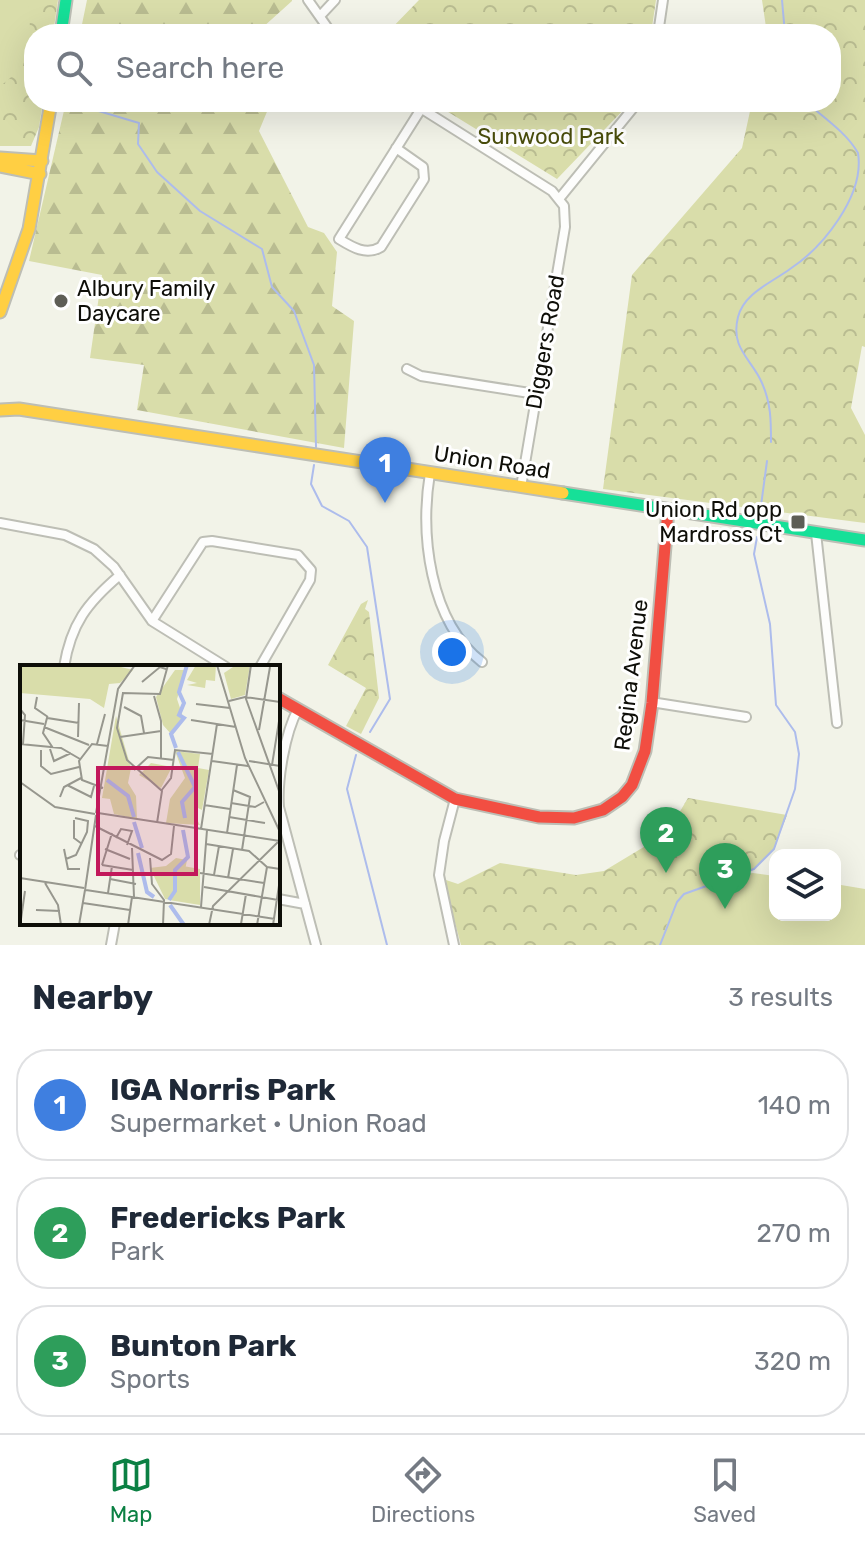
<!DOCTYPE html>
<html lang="en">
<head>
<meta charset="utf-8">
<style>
  body { margin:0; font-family:Rubik,sans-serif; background:#f6f6f7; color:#1f2937 }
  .controls { position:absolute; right:24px; bottom:24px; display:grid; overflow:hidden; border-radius:16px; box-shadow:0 8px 32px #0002 }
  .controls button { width:72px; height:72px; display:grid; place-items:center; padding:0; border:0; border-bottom:2px solid #e0e1e3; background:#fff; color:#1f2937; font:40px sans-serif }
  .you { position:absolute; left:452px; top:652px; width:28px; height:28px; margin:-20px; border:6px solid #fff; border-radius:50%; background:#1a73e8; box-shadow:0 0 0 12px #1a73e833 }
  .badge { display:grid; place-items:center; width:52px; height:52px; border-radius:50%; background:#0b8043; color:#fff; font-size:26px; font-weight:700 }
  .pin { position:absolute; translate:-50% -66px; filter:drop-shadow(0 2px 4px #0008) }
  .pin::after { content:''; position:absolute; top:42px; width:28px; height:24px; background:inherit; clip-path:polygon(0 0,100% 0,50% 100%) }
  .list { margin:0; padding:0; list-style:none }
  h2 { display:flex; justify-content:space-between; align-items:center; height:104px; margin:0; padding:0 32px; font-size:34px }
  h2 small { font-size:26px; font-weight:400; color:#747a83 }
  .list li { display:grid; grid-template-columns:52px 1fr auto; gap:24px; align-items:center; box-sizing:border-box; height:112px; margin:0 16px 16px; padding:0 16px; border:2px solid #e0e1e3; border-radius:32px }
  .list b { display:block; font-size:30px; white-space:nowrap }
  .list p { margin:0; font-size:26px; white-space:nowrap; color:#747a83 }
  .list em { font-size:26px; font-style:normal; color:#747a83 }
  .icon { flex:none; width:44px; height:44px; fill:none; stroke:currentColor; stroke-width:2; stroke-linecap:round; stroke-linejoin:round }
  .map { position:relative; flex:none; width:865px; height:945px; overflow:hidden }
  .search { position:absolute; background:#fff; box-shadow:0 8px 32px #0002; left:24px; right:24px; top:24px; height:88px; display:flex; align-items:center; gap:20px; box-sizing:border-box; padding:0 28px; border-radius:32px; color:#747a83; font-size:30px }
  .sheet { height:488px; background:#fff }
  nav { display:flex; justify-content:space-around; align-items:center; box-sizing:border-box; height:112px; border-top:2px solid #e0e1e3; background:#fff; font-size:22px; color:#747a83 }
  nav a { display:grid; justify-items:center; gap:4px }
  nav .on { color:#0b8043 }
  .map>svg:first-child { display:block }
  .forest { fill:url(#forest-firs) }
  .park { fill:url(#park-crowns) }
  .pitch { fill:#d9ddaa }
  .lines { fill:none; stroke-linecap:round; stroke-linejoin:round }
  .stream { stroke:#adbcec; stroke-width:2 }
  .street-casing { stroke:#bdbeb5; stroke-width:12 }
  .fast-casing { stroke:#bdbeb5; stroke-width:15 }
  .slow-casing { stroke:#bdbeb5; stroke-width:15 }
  .jam-casing { stroke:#bdbeb5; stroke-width:15 }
  .street { stroke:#fdfdfc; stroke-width:8 }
  .fast { stroke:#16e098; stroke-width:11 }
  .slow { stroke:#ffcf43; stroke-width:11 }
  .jam { stroke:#f24e42; stroke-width:11 }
  .poi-dot { fill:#5e5e56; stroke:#fff; stroke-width:3 }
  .labels { text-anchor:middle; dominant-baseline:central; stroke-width:6; stroke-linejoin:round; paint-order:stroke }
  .park-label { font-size:22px; fill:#494d0b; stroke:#fff }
  .poi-label { font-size:22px; fill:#0e0e08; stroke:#fff; text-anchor:start }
  .street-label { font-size:22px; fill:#0e0e08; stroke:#fff }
  .inset-river { fill:none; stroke:#adbcec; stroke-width:4 }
  .inset-road { fill:none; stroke:#97978e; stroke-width:2 }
  .view { fill:#c2185b; fill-opacity:0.15; stroke:#c2185b; stroke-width:4 }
  .inset-edge { fill:none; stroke:#0e0e08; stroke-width:4 }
</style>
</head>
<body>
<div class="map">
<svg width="865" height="945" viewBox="0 0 865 945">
  <defs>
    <pattern id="forest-firs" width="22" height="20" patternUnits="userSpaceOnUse" patternTransform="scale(2)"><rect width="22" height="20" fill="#d9ddaa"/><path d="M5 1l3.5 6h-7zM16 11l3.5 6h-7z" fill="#b9bc91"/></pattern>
    <pattern id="park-crowns" width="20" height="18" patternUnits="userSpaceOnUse" patternTransform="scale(2)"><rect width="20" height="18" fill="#d9ddaa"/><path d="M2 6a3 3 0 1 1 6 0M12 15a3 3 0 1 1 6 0" fill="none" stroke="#b9bc91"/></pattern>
  </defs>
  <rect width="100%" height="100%" fill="#f2f3e8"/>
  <path class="forest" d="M87 0H292V1L262 28 264 34H80Z
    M66 102H271L259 131 308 227 324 233 337 252 332 306 354 321 344 448 137 410 144 365 90 358 102 275 29 261Z"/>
  <path class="park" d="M0 0H58L53 34H34V102H43L39 127 31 146H0Z
    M419 0H656L651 34H386Z
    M762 0H865V347L862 346 851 408 865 435V523L603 489 632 275 742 148 752 102H831V34H767Z
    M432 102H631L557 179Z
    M368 600 365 609 369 612 379 698 361 734 346 726 366 688 328 665 361 604Z
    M688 798 787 815 774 849 754 869 708 883 660 945H461L447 893 446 880 458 884 500 863 576 875 604 871 667 833Z"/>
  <path class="pitch" d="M0 0H27C34 31 29 68 0 86Z
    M753 873 775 876V915H835V884L865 889V945H660C664 931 671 909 681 898 694 883 734 875 753 873Z"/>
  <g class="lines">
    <path class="stream" d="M782 0 785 34
      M75 104 139 123 138 144 157 172 200 211 262 249 272 287 294 311 314 365 316 447
      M771 442C771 420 771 404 762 383 752 359 730 349 738 317 744 293 771 283 790 269 822 248 865 196 858 153 847 133 823 117 806 102
      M314 465 311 484 322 506 349 521 367 547 390 699 370 732
      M760 513 767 461
      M356 755 347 789 387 945
      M660 945 677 902 684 894 754 869 774 849 795 789 799 754 795 732 776 705 770 624 754 554 757 537"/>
    <defs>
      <path id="street" d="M308 0 332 34
        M320 16 335 0
        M658 34 663 0
        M411 102 552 191 564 206 565 227 521 487
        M396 148 423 167 424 179 381 247C366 256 352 247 339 239L421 109
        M559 199 638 102
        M407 369 421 376 536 394
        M430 473C420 534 429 621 482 662
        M0 523 65 535 94 549 114 567 152 621 226 667
        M816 533 837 723
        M152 621 203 542 212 541 298 555 311 570 310 580 260 667
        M64 667C71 624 87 603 120 575
        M651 702 746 717
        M298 709C285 733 277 780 279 807L316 945
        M20 855 22 856
        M278 899 305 904
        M111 945 115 923
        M454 945 439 875 444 841 455 799"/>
      <path id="fast" d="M61 34 66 0
        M563 493 865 540"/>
      <path id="slow" d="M0 158 42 161
        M0 166 40 174
        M0 312 29 229 51 102
        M0 410 19 409 563 493"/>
      <path id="jam" d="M278 698 455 799 539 817 574 818 603 810 622 797 632 785 645 751 652 703 668 510"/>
    </defs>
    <use href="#street" class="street-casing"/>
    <use href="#fast" class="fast-casing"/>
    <use href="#slow" class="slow-casing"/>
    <use href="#jam" class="jam-casing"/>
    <use href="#street" class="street"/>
    <use href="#fast" class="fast"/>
    <use href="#slow" class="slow"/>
    <use href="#jam" class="jam"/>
  </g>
  <g class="poi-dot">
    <circle cx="61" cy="301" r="8"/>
    <rect x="790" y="514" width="16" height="16" rx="4"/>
  </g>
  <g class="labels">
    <g class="park-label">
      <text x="551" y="136">Sunwood Park</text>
    </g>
    <g class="poi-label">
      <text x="77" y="288">Albury Family<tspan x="77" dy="25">Daycare</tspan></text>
      <text x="782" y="509" text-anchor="end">Union Rd opp<tspan x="782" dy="25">Mardross Ct</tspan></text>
    </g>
    <g class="street-label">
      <text transform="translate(545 342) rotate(-80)">Diggers Road</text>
      <text transform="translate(492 462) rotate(9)">Union Road</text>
      <text transform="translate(631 675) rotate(-83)">Regina Avenue</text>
    </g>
  </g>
  <g transform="translate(20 665)">
    <rect width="260" height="260" fill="#f2f3e8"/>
    <path d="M176 0H196L195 16 186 15 185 23 167 20 177 18 167 15Z" fill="#d9ddaa"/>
    <path d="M96 51 111 103 108 118 116 131 117 154 94 149 90 134 82 133Z" fill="#d9ddaa"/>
    <path d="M0 0H93L113 5 100 18 89 19 84 43 70 34 0 28ZM155 5H166L157 34 163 52 152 70 143 60 136 32ZM155 86 180 89 178 103 189 105 182 145 176 142 174 149 180 160 146 158 150 134 165 113ZM131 98 152 102 141 123 119 110ZM156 193 167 195 159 236 145 234 130 203 146 201Z" fill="#d9ddaa"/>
    <path d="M216 0H230L225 30 211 34 204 8ZM163 201 180 204V240L149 235 155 226 153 209Z" fill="#d9ddaa"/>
    <path class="inset-river" d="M156 83 151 69 164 53 159 50 164 38 159 27 167 0M158 87 175 122 162 137 165 153M87 115 108 131 114 152M114 157 122 183M118 188 127 227 134 232M149 235 155 226V205L168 192 163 165M150 240 164 260"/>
    <path class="inset-road" d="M197 0 225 93 260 167M231 0 226 34 259 126M122 17 140 2 146 4M102 28 140 29 148 0M103 28 97 63 107 95 142 126 137 158M134 31 141 56V93M17 32 15 43 28 52M209 36 225 32 260 37M176 39 210 43M104 42 121 51 124 68M0 44 5 50 3 79M0 55 24 59M171 55 216 62M24 62 69 80M239 65 250 2M58 72 59 38M100 72 141 66M0 79 41 83 60 94M77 79 85 49M33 83 23 68 27 53 59 58M30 84 34 96 51 88M21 85V101L31 109 59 102M192 96 228 101M229 96 260 101M252 100 260 50M114 105 128 92 154 95M0 117 35 142 75 149M47 120 71 132 74 121M83 123 62 115 59 96 72 79 88 81M213 125 230 132 222 185M141 126 151 113 155 85 193 89M40 132 44 122 61 113M211 138 235 142 244 137M184 140 210 144M76 148 98 24 115 0M78 148 260 176M209 152 245 158M54 155V173L62 179M75 161 142 195 151 189 154 161M181 164 197 59M207 168 217 100M96 173 101 164 112 166 107 180M186 179 229 186 247 202 260 204M112 183 114 232M44 184 48 204H60M85 184 110 194M130 193 132 219 144 235 143 260M46 194 56 190 67 167 68 156 55 153M82 200 92 168M82 200 113 205M180 208 244 218M194 210 199 181M0 213 64 223M208 213 213 184M90 214 116 219M25 218 38 240 41 260M184 222 258 235M65 225 76 150M66 225 255 254M88 228 92 201M63 238 110 245M181 242 187 165M16 245 40 246M1 254 5 226M221 259 226 229M59 260 65 225M108 260 112 232M189 260 193 241 260 175M237 260 247 202M253 260 260 214"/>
    <path class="view" d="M78 103H176V209H78Z"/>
    <rect width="260" height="260" class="inset-edge"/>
  </g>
</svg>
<div class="controls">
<button><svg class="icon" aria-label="layers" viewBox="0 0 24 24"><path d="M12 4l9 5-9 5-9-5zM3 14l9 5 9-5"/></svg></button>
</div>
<div class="you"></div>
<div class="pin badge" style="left:385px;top:503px;background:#3f7fe0">1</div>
<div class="pin badge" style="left:666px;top:873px;background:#2e9e5b">2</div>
<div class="pin badge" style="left:725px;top:909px;background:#2e9e5b">3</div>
<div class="search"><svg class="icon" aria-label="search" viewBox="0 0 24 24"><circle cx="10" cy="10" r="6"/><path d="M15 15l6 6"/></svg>Search here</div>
</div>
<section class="sheet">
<h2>Nearby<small>3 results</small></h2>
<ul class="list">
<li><span class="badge" style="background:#3f7fe0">1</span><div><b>IGA Norris Park</b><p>Supermarket · Union Road</p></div><em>140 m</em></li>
<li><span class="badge" style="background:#2e9e5b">2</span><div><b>Fredericks Park</b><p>Park</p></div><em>270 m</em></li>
<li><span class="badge" style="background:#2e9e5b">3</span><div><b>Bunton Park</b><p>Sports</p></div><em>320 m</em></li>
</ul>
</section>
<nav>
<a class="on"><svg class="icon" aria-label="map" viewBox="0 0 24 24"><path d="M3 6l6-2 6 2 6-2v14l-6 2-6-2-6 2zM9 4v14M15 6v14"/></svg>Map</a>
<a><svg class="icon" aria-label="directions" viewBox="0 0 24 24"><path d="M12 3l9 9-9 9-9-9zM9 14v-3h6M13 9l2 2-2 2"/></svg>Directions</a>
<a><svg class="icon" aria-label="saved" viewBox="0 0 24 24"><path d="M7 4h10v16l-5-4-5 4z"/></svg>Saved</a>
</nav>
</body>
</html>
